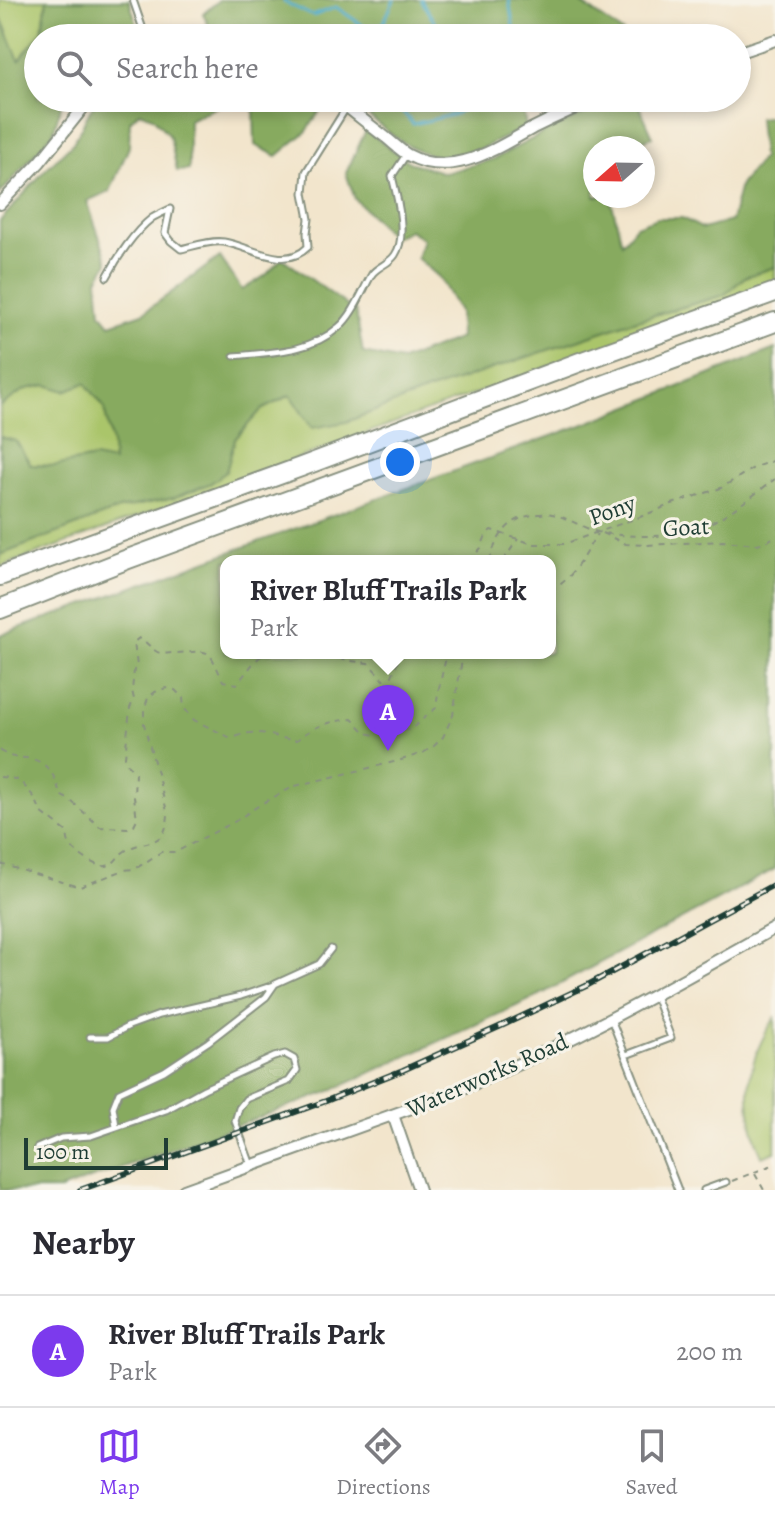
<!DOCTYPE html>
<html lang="en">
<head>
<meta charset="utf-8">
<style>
  body { margin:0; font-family:Alegreya,serif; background:#f2f2f3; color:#2b2b33 }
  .compass { position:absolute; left:583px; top:136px; width:72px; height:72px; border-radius:50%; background:#fff; box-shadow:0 4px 12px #0003; rotate:250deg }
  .scale { position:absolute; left:24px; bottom:20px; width:144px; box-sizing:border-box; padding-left:8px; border:4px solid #1f3d34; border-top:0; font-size:22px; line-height:28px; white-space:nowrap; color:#1f3d34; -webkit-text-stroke:6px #f7f3e8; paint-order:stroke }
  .you { position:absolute; left:400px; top:462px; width:28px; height:28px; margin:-20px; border:6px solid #fff; border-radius:50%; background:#1a73e8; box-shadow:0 0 0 12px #1a73e833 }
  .badge { display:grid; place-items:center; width:52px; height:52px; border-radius:50%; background:#7c3aed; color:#fff; font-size:26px; font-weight:700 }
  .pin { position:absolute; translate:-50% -66px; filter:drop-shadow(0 2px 4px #0008) }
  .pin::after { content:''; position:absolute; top:42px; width:28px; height:24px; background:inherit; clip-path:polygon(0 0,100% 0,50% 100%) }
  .popup { position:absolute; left:220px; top:555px; width:336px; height:104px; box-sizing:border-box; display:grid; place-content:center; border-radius:16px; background:#fff; filter:drop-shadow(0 2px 6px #0005); font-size:26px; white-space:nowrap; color:#7c7c81 }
  .popup b { font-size:30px; color:#2b2b33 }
  .popup::after { content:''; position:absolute; left:50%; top:100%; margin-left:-16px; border:16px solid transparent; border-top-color:#fff }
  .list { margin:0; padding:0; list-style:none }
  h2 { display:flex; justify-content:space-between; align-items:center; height:104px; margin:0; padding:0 32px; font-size:34px }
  h2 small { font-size:26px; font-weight:400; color:#7c7c81 }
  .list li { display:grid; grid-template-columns:52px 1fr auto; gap:24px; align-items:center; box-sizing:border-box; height:112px; padding:0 32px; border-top:2px solid #e1e1e2 }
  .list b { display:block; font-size:30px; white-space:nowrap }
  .list p { margin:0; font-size:26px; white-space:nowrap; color:#7c7c81 }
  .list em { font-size:26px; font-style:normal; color:#7c7c81 }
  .icon { flex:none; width:44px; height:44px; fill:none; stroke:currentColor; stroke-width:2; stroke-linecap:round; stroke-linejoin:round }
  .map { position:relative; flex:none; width:775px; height:1190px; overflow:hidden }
  .search { position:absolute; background:#fff; box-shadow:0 4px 12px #0003; left:24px; right:24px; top:24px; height:88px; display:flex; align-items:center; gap:20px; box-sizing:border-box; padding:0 28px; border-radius:44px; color:#7c7c81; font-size:30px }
  .sheet { height:216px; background:#fff }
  nav { display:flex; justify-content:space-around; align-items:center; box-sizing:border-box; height:112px; border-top:2px solid #e1e1e2; background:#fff; font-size:22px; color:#7c7c81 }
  nav a { display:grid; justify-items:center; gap:4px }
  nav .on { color:#7c3aed }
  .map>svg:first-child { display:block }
  .green { fill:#aac56b; stroke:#648150; stroke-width:2 }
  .forest { fill:#87aa5f; stroke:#53744a; stroke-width:2; fill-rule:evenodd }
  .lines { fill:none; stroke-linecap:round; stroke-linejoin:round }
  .stream { stroke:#46a9c6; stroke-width:3 }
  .service-casing { stroke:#889180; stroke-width:9 }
  .minor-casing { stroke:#889180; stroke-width:14 }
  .motorway-casing { stroke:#889180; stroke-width:22 }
  .path { stroke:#889180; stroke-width:2; stroke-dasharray:6 6; stroke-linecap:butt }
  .service { stroke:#fff; stroke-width:5 }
  .minor { stroke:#fff; stroke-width:10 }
  .motorway { stroke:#fff; stroke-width:18 }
  .rail-casing { stroke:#1f3d34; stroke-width:6 }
  .rail { stroke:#f7f3e8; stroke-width:3; stroke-dasharray:9; stroke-linecap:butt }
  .labels { text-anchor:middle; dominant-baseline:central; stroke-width:6; stroke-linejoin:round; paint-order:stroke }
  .street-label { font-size:24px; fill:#1f3d34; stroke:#f7f3e8 }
</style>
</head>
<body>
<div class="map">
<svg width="775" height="1190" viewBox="0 0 775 1190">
  <rect width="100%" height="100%" fill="#f7f3e8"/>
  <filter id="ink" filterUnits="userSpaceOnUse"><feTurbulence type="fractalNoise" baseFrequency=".0125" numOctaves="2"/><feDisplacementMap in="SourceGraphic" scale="16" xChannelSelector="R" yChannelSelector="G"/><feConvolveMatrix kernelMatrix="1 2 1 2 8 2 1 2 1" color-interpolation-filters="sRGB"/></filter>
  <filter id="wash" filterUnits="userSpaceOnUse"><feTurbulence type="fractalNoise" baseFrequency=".006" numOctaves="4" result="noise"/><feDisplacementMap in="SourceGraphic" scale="32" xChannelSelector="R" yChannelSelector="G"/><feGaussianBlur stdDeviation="1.8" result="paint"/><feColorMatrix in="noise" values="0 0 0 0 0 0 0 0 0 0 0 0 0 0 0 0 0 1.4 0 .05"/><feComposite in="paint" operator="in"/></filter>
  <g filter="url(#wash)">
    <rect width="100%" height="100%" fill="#f2e5cc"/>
    <path class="green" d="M0 0H47L42 31 19 61 0 15Z
      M775 267V284L0 567V555L5 553 119 509 174 498 226 472 235 439 261 410 290 395 346 422 427 391 630 322 724 295 745 277Z
      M85 382 104 407 112 444 113 463 94 458 54 466 31 465 16 441 0 437V406L26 389 47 385 65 391Z
      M775 1018V1152L762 1157C742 1107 744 1063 775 1018Z"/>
    <path class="forest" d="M47 0H129L141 37 140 38H38V98H66L62 103 53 133 0 194V15L19 60 42 31Z
      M219 0H583L581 3 623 33 615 38H249L211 30 203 14Z
      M97 98H235L189 120V170L177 171 170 137 153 117 139 112 130 121 129 147 110 191 87 201 108 262 98 279 101 313 110 324 143 313 220 257 242 290 266 275 282 258 356 312 363 353 402 361 460 338 459 312 440 278 417 258 423 239 409 230 393 238 355 199 346 173 366 130 409 162 445 173 494 159 555 127 621 98H636L653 137 622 148H595V196H610L622 243 636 226 657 218H682L703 229 731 221 740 185 762 158 758 118 775 116V267L745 277 724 295 630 322 427 391 346 422 312 428 290 395 261 410 235 439 226 472 211 483 174 498 119 509 0 555V437L16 441 31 465 54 466 94 458 113 462 112 444 104 407 85 383 65 391 47 385 26 389 0 406V221L46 169 73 143Z
      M238 98H325L327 100 307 131 277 156 255 145 254 111Z
      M348 98H521L526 127C507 136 477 153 456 156 415 163 377 122 348 98Z
      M775 349V869L536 997 326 1093 60 1190H0V635L582 425ZM226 561H550V653H226Z"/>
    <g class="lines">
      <path class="stream" d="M285 0 284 2 313 16 336 7 365 27 383 24 394 0
        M421 0 435 23 433 38
        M509 0 515 38
        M391 98 413 124 456 114 476 98"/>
    </g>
  </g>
  <g filter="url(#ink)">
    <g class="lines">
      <defs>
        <path id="service" d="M133 0 146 38
          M170 209 165 233 171 241 181 249C194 246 211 240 224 242 252 247 284 271 308 247L307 233 309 219 304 193 306 172 346 108
          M107 277C117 258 134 232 152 218 157 215 164 212 170 209
          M234 356C271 352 309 353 339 327 354 314 362 291 372 274 378 266 389 264 395 255 408 236 397 197 392 176L406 155
          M611 1019 678 1190
          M90 1037H108L129 1026 159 1015 241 996 274 985
          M626 1055 671 1038 655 996
          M116 1126 113 1107 119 1092 164 1071 208 1042 266 997 275 984 319 964 331 949
          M37 1148 61 1138 91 1136 166 1110 204 1089 274 1057 285 1054 294 1059 297 1070 289 1081 246 1099 239 1108 235 1121 251 1165
          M704 1190 726 1182"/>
        <path id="minor" d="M180 38 196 35 226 38
          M737 53 775 40
          M336 98C352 111 368 124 384 136 392 142 400 150 408 155 452 179 495 149 533 128 555 117 577 107 600 98
          M0 204 40 162 91 98
          M393 1115 419 1190
          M184 1190 442 1097C558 1051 667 989 775 928"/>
        <path id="motorway" d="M0 576 301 467 580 362 775 292
          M0 609 128 559 775 322"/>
      </defs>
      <use href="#service" class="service-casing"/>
      <use href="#minor" class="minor-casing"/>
      <use href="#motorway" class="motorway-casing"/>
      <path class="path" d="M602 533 626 544 646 545 723 541 757 544 768 541 775 536
        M469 561 481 548 486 535 491 530 533 544H564L640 517 672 504 721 488 755 467 775 460
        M489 561C498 534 509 517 539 514 542 514 549 513 552 514 567 517 582 528 598 532 618 536 652 537 672 535 711 530 744 502 775 479
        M503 561 518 539
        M550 590C573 581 584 554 597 534
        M329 653 344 660 368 663 384 680 392 676 401 653
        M0 750C10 760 20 756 32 759 50 764 57 780 60 795L70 800 100 827 128 828 134 825 137 819 134 797 135 773 128 765 125 757 130 708 134 699 132 691 134 670 137 666 134 642 139 638C147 641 152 651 160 653 165 654 169 653 174 653 212 652 206 644 223 681L237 684 255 661 265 653
        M0 777 11 778 20 781 35 798 41 812 67 832C68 836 67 841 70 844 74 853 97 868 106 866 116 864 117 856 125 851 147 837 165 850 168 815L144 724V710L148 698 155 692 166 688 175 690 183 698 184 708 194 720 231 738C238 737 243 733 250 733 266 731 281 740 297 740 312 726 332 721 352 719L366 733 375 735 387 730H410L436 708C438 689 443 671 447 653
        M0 864 80 887 124 870 135 869 161 852H176L234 822 261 804 295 786 398 761 423 753 434 746 443 737 453 715 463 653
        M755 1174 764 1190
        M732 1181 775 1164"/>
      <use href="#service" class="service"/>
      <use href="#minor" class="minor"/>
      <use href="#motorway" class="motorway"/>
      <defs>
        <path id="rail" d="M80 1190 326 1101 403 1070 499 1027 586 986 775 884"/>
      </defs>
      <use href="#rail" class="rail-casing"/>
      <use href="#rail" class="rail"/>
    </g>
  </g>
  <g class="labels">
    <g class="street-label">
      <text transform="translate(612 510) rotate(-20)">Pony</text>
      <text transform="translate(686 527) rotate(-3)">Goat</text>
      <text transform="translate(487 1075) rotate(-24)">Waterworks Road</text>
    </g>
  </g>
</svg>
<svg class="compass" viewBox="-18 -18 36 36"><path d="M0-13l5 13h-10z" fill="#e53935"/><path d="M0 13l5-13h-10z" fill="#7c7c81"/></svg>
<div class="scale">100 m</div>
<div class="you"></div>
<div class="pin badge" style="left:388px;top:751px">A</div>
<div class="popup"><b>River Bluff Trails Park</b>Park</div>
<div class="search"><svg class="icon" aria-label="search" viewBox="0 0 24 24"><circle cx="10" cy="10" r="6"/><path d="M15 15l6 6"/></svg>Search here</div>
</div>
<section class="sheet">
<h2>Nearby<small></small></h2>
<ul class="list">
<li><span class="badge">A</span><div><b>River Bluff Trails Park</b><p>Park</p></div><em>200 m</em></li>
</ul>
</section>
<nav>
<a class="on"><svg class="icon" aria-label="map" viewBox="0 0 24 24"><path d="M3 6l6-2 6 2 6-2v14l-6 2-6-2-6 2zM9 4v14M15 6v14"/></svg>Map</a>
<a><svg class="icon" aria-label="directions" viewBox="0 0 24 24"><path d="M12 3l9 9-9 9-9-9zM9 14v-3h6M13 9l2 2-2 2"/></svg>Directions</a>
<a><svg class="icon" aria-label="saved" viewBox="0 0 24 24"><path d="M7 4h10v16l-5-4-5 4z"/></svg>Saved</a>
</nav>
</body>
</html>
